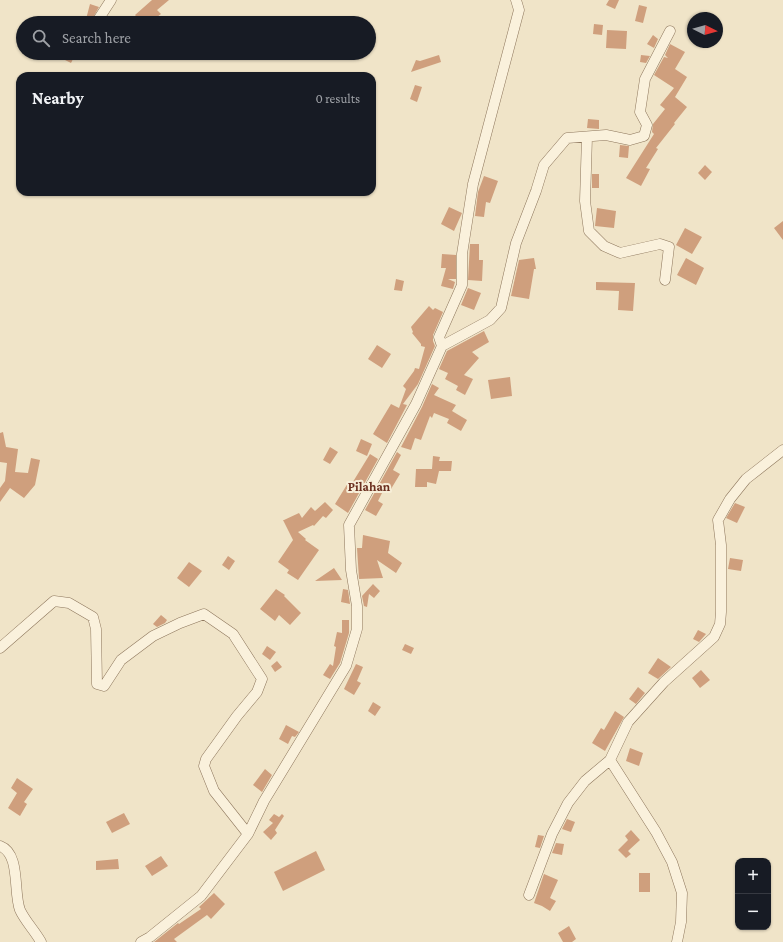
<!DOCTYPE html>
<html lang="en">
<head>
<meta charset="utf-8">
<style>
  body { margin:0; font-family:"Crimson Pro",serif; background:#242831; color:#f1f3f6 }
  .controls { position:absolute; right:12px; bottom:12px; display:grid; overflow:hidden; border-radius:8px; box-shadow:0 1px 3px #0004 }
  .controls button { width:36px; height:36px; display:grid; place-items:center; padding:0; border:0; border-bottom:1px solid #363941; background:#171b24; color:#f1f3f6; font:20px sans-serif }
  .compass { position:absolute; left:687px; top:12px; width:36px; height:36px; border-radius:50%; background:#171b24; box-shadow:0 1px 3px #0004; rotate:95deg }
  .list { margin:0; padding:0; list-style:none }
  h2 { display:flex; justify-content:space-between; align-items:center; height:52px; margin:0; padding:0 16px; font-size:17px }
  h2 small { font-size:13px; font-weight:400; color:#9ea1a6 }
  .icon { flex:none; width:22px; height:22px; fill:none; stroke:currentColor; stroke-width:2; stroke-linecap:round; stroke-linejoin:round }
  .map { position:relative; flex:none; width:783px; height:942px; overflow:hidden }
  .search { position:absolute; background:#171b24; box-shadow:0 1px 3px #0004; left:16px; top:16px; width:360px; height:44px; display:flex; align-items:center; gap:10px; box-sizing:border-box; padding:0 14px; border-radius:22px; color:#9ea1a6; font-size:15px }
  .panel { position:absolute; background:#171b24; box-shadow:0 1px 3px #0004; left:16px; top:72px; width:360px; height:124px; border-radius:12px }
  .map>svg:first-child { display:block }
  .building { fill:#cf9f7d }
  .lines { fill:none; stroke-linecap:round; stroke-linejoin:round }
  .minor-casing { stroke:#8d765c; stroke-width:11 }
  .minor { stroke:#faf1dc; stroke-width:10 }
  .labels { text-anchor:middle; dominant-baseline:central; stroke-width:4; stroke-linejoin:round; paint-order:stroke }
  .quarter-label { font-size:13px; font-weight:bold; fill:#6b2e1e; stroke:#f7eed8 }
</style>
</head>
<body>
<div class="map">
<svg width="783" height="942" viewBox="0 0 783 942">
  <rect width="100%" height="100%" fill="#f0e4c8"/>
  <path class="building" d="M152 0H169L157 10 161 14 149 23H142L135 15Z
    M609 0H619L615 9 606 5Z
    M90 4 99 7 90 23H85Z
    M639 5 647 7 643 23 635 21Z
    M594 24 603 25 602 35 593 34Z
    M607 30 627 31 626 49 606 48Z
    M653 35 658 39 654 48 647 44Z
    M670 44 685 52 675 69 687 77 675 97 687 107 674 123 675 124 656 148 658 149 646 168 650 169 641 186 626 178 654 134 652 132 653 124 665 109 660 105 674 88 654 75 664 57 668 58 665 55Z
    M66 53H76L71 63 63 59Z
    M439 55 441 62 411 72 416 60 420 61Z
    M641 55 650 56 646 63 640 62Z
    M415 85 422 87 417 102 410 99Z
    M588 119 599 120V129L587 128Z
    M620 145 629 146 628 158 619 157Z
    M705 165 712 172 705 180 698 173Z
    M592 174H599V188H592Z
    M484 176 498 181 490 203 486 202 484 217 475 216 478 192Z
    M449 207 462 213 454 231 441 224Z
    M597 208 616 211 614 228 595 226Z
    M783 221V240L774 228Z
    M685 228 702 237 692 254 676 245Z
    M470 244H479V260H483L482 281 468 280Z
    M442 254 456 255V279H448L455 282 453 289 441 286 446 268H441Z
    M534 258 536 269H534L529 299 511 296 519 260Z
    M686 258 704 268 696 285 677 275Z
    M396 279 404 281 402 291 394 290Z
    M596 282 635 283 633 311 618 310 619 291 596 290Z
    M468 288 481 293 474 310 461 305Z
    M429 306 433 310 435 308 443 312 433 335V341L435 346 418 384 403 404 407 405 387 443 373 434 391 404 399 408 406 389 403 386 414 371 415 368 419 369 425 347 421 346V344L412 333 413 332 411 327Z
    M484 331 489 342 472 352 479 358 464 375 473 379 465 395 456 390 458 386 445 379 448 373 439 369 447 351Z
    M377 345 391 354 382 368 368 359Z
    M510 377 512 396 491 399 488 380Z
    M432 384 439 388 434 395 456 405 452 411 467 420 461 431 447 423 449 419 434 413 432 418 430 416 421 440 415 438 411 450 401 447 422 407Z
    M3 432 6 447 18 449 15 472 28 473 31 458 40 460 35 485 24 498 10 488 0 502V488L5 481 7 463 0 462V433Z
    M361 439 372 444 367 456 356 451Z
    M330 447 338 452 330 464 323 460Z
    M397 452 401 455 393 470 400 474 391 489 386 485 378 501 383 504 376 516 365 510Z
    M370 454 378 459 348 513 335 504 348 483 351 485Z
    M433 456 440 457 439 461H452L451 471H439L436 484 427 482V487H415L416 469H432Z
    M325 502 333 510 326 518 323 516 314 526 313 525 298 532 306 539 305 540 319 550 298 580 287 573 289 570 278 562 293 540 283 520H284L299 513 302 518 311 507 315 511Z
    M735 503 745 507 737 523 726 518Z
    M363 535 390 541 388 553 402 563 396 573 377 560 383 578 359 579 357 548H362Z
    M228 556 235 561 229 570 222 565Z
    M730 558 743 560 741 571 728 569Z
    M189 562 202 571 189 587 177 578Z
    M334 568 342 580 315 581Z
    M373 584 380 591 374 598 369 594 367 607 364 606 362 596Z
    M276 589 285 595 284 596 301 613 290 625 279 615 275 621 260 609Z
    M343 589 348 590 350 604 341 602Z
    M161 615 167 620 165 623 157 627 153 624Z
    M342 620H349V633L340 663 330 679 323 675 330 664 333 666 336 647 334 646 337 632 342 633Z
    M698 630 706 634 699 642 693 639Z
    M405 644 414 648 411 654 402 650Z
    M267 646 276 652 270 660 262 654Z
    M658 658 671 667 658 679 648 673Z
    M277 661 282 667 275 672 271 666Z
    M356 664 363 667 357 681 361 683 354 695 344 689Z
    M701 670 710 680 700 688 692 678Z
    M638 687 645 693 636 704 629 699Z
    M373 702 381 707 375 716 368 711Z
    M615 711 624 717 605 751 592 743 601 728 604 730Z
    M286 725 299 732 295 737 292 736 288 744 279 739Z
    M630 748 643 753 639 766 626 761Z
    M265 769 272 775 262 792 253 785Z
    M17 778 33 789 24 802 27 804 20 816 8 808 17 793 11 788Z
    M124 813 130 824 112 833 106 822Z
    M274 814 279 817 282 814 284 816 275 830 277 833 271 840 263 832 273 823 269 820Z
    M567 819 575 822 571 832 562 829Z
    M631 830 640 840 628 851 631 854 626 858 618 850 628 840 625 836Z
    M538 835 544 836 540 848 535 847Z
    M556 843 564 844 562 855 552 853Z
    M316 851 325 870 283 891 274 872Z
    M161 856 168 866 152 876 145 866Z
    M118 859 119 869 96 870V861Z
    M639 873H650V892H639Z
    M544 874 558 880 550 898 556 901 550 911 542 906 534 903Z
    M214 893 225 904 211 919 207 915 174 939 177 942H154L178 923 179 924 201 909 199 907Z
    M569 926 576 939 572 942H563L558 933Z"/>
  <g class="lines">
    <defs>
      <path id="minor" d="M96 23 111 0
        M587 137 585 201 589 231 604 246 620 253 660 244 669 247 665 280
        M442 346 490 320 501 308 516 243 536 191 544 165 567 138 606 135 630 140 644 136 647 125 640 112 645 79 670 31
        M0 648 54 601 69 603 93 617 96 629 97 684 104 686 121 660 153 636 180 623 204 614 233 634 262 679 257 692 237 716 206 759 204 766 214 791 248 834
        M0 846C21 854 13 892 20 910 25 921 35 931 41 942
        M529 895 552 834 568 803 585 781 610 760
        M141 942 150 937 201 896 248 834 264 801 346 666 357 629V606L351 570 349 525 416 404 442 346 439 337 462 285V254L473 184 519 10 516 0
        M677 942 681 922 682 893 672 862 656 832 610 760 628 722 664 682 714 637 720 624 721 612V545L718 520 730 499 746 479 783 450"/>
    </defs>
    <use href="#minor" class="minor-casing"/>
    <use href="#minor" class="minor"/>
  </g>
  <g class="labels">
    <g class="quarter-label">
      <text x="369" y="486">Pilahan</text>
    </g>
  </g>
</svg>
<div class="controls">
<button>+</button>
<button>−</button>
</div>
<svg class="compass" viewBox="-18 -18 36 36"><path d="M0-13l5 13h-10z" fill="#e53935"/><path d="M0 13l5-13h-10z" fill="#9ea1a6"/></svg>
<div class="search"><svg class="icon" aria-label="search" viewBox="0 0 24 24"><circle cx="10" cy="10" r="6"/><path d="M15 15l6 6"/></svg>Search here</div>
<section class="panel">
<h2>Nearby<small>0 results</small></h2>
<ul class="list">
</ul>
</section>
</div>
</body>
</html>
